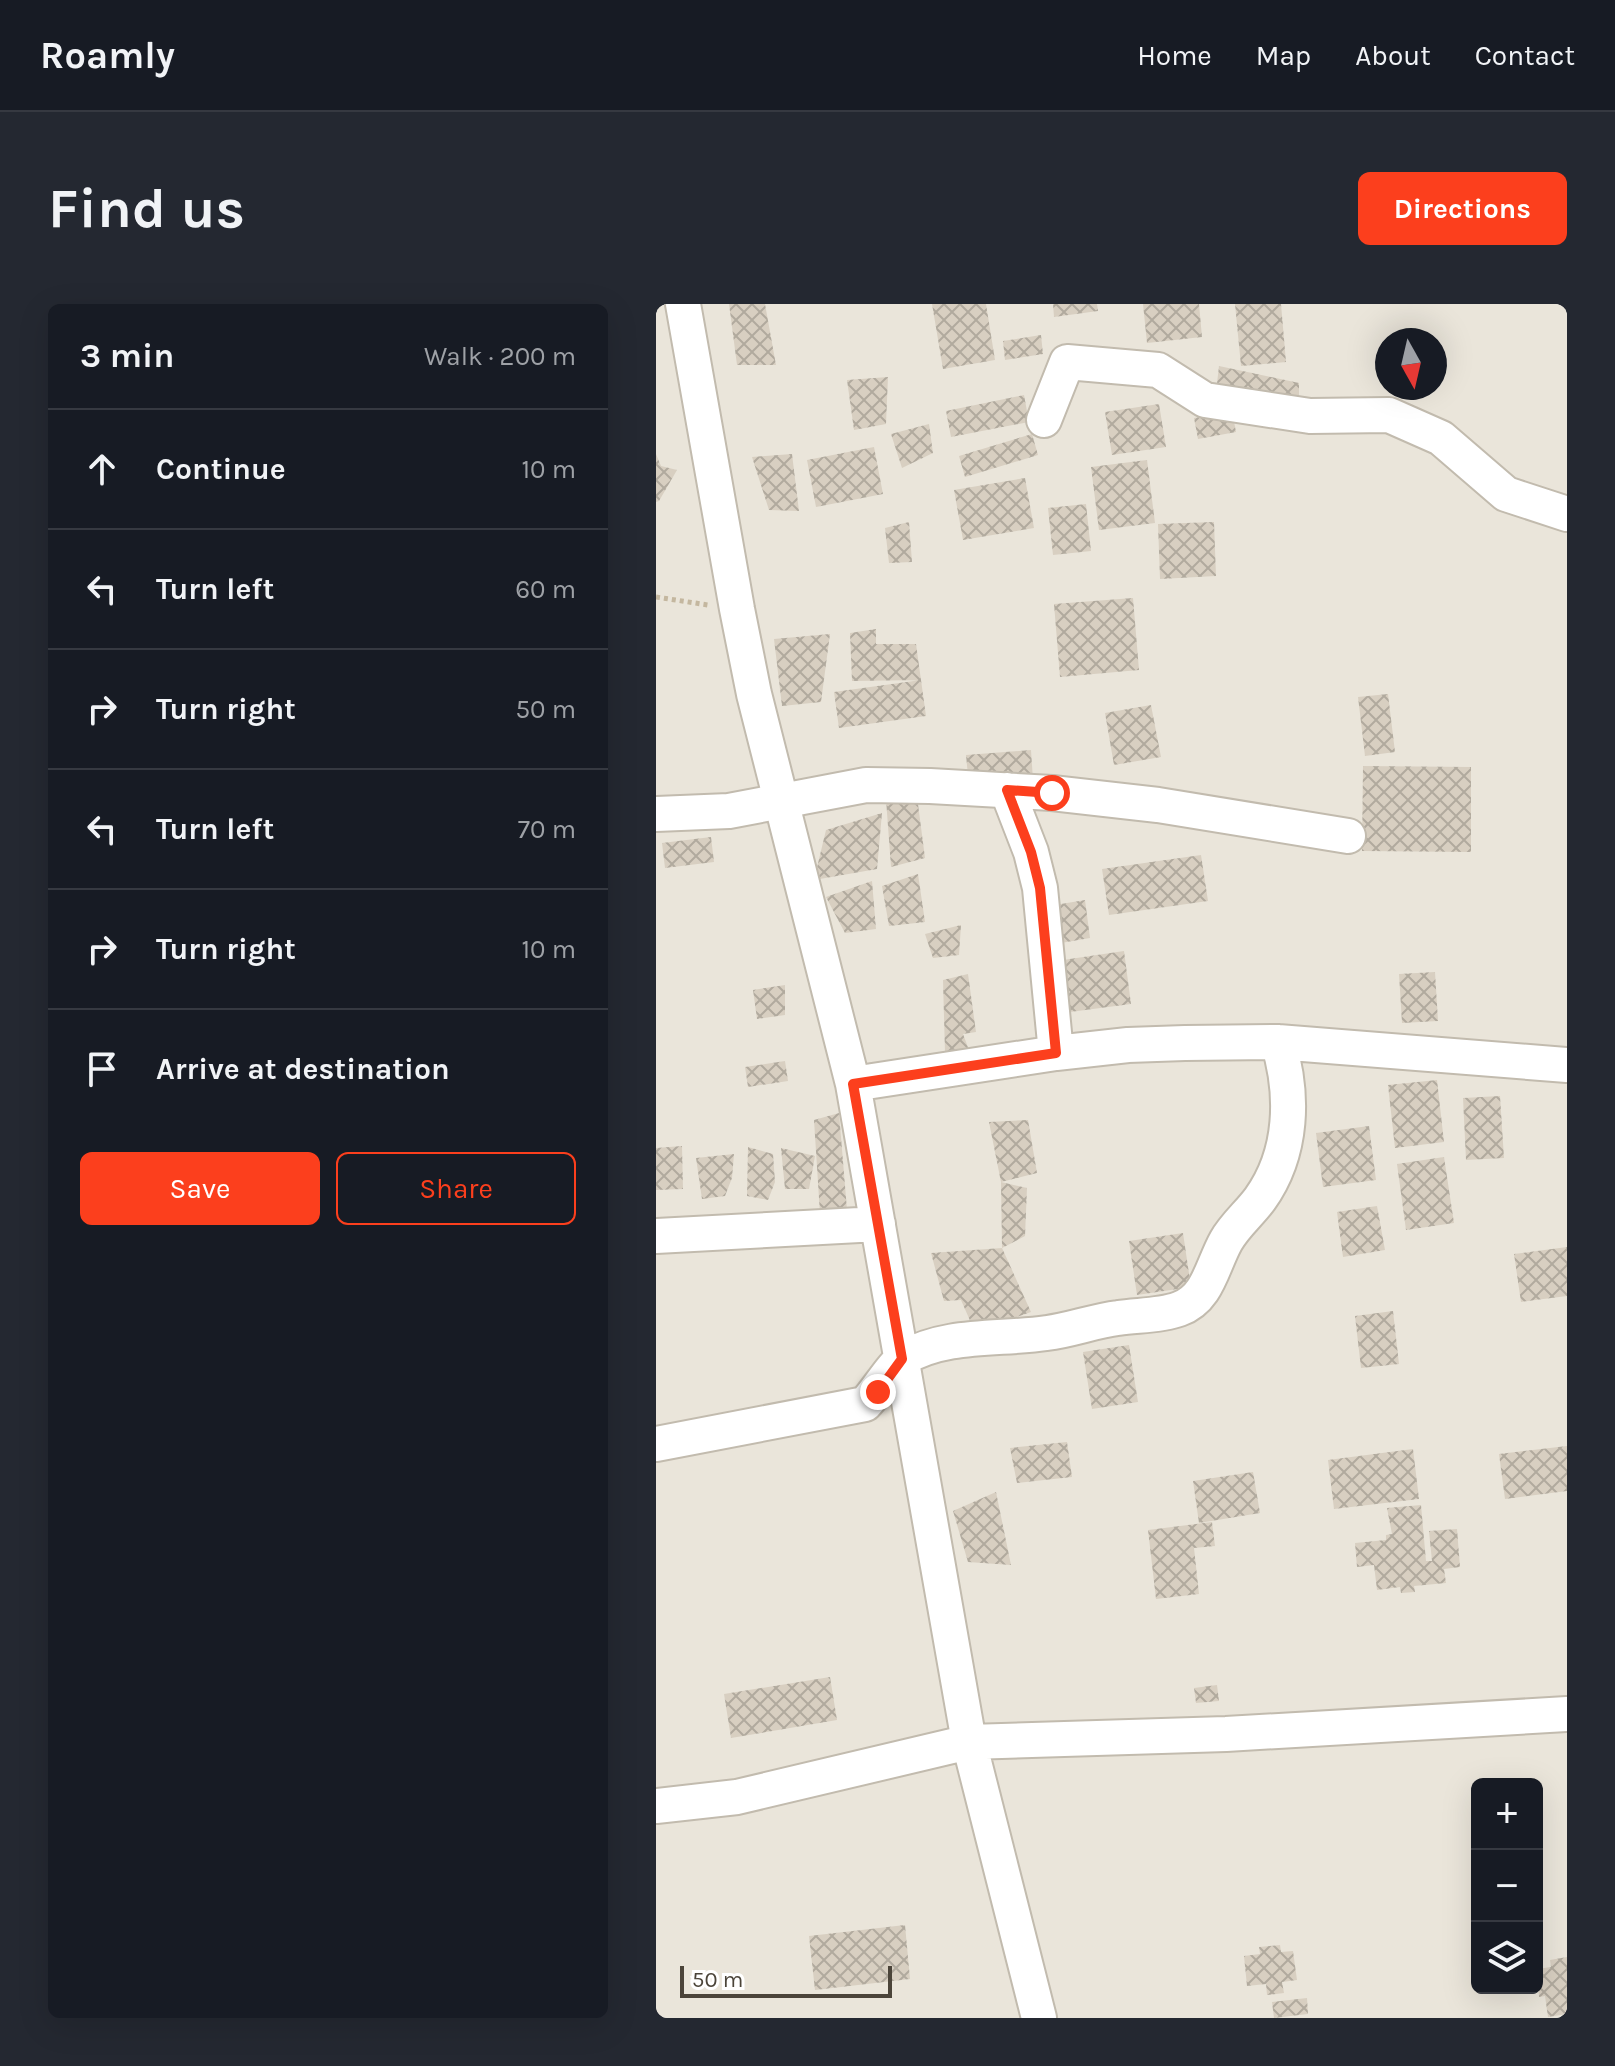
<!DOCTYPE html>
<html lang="en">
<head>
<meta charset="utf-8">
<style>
  body { margin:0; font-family:Karla,sans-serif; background:#242831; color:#f1f3f6 }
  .controls { position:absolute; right:24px; bottom:24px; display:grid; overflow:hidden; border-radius:12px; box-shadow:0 8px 32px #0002 }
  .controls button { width:72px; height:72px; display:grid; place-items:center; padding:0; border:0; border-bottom:2px solid #363941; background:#171b24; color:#f1f3f6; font:40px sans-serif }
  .compass { position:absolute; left:719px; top:24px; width:72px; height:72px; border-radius:50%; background:#171b24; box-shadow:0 8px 32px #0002; rotate:172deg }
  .scale { position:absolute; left:24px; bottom:20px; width:212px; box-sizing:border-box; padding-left:8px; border:4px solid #4b4439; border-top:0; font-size:22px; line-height:28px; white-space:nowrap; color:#4b4439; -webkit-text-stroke:6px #fff; paint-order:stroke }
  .stop { position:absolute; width:24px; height:24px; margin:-18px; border:6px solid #fc3f1d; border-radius:50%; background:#fff }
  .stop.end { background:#fc3f1d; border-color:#fff; box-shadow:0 2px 8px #0008 }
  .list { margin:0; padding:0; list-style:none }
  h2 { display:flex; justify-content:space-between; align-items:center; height:104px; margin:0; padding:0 32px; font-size:34px }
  h2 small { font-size:26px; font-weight:400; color:#9ea1a6 }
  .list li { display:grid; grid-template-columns:52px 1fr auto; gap:24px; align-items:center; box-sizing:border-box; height:120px; padding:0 32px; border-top:2px solid #363941 }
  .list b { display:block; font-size:30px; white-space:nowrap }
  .list em { font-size:26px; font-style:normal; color:#9ea1a6 }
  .actions { display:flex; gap:16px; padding:24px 32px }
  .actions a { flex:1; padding:18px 0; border:2px solid #fc3f1d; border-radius:12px; text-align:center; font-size:28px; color:#fc3f1d }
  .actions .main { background:#fc3f1d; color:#fff }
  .icon { flex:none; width:44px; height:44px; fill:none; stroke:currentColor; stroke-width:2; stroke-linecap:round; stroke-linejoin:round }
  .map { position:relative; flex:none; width:911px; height:1714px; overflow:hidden; border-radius:12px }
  header { display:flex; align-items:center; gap:48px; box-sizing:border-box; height:112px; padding:0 40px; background:#171b24; border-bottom:2px solid #363941 }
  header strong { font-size:38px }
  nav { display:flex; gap:44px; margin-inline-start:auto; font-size:28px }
  .intro { display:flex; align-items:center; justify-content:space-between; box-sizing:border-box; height:192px; padding:0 48px }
  h1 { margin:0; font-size:56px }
  .button { padding:20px 36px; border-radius:12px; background:#fc3f1d; color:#fff; font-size:28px; font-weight:700 }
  main { display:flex; gap:48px; padding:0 48px }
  aside { flex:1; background:#171b24; border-radius:12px; box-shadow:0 8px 32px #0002 }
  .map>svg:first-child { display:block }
  .residential { fill:#eae5da; fill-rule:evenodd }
  .building { fill:url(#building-cross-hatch) }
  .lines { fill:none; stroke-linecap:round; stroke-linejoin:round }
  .minor-casing { stroke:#c2bbae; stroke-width:38 }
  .path { stroke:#c4b79f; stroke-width:5; stroke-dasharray:4 4; stroke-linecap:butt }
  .minor { stroke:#fff; stroke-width:34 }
  .route { stroke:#fc3f1d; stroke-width:10 }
</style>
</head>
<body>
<header>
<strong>Roamly</strong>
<nav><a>Home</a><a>Map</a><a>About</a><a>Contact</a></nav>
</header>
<div class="intro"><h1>Find us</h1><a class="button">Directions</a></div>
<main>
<aside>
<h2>3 min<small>Walk · 200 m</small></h2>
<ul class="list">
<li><svg class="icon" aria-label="ahead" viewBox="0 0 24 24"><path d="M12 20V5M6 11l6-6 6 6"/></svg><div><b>Continue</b></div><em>10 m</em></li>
<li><svg class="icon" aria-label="left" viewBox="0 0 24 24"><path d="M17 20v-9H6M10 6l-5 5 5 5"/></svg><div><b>Turn left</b></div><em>60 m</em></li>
<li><svg class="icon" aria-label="right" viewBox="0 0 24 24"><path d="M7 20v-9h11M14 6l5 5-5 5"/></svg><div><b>Turn right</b></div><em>50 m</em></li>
<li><svg class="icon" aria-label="left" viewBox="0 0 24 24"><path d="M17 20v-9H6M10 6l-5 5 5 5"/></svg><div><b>Turn left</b></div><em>70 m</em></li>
<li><svg class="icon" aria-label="right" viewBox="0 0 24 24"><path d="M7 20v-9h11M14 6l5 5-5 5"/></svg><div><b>Turn right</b></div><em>10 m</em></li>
<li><svg class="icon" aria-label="arrive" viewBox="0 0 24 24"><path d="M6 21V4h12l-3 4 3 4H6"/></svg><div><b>Arrive at destination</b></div></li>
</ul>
<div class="actions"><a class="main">Save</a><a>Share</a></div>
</aside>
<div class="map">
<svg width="911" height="1714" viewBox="0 0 911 1714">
  <defs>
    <pattern id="building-cross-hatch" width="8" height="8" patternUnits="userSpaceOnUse" patternTransform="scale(2)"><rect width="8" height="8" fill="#d8cfc1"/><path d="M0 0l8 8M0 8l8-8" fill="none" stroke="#b1aa9e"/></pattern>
  </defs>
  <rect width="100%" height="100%" fill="#f6f3ec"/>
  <path class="residential" d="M0 0H911V1714H0ZM731 36H779V84H731ZM821 1480H881V1684H821Z"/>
  <path class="building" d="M73 0H109L120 61H81Z
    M276 0H330L339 56 287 65Z
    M397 0H441L442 7 398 13Z
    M487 0H543L546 33 491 39Z
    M579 0H625L630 58 585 62Z
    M385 31 387 50 349 56 347 37Z
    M563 62 643 79V102L560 88Z
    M232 73 230 120 198 126 191 76Z
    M368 91 373 118 295 133 290 107Z
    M503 100 510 143 456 151 449 108Z
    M576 107 580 128 542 135 538 114Z
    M273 120 277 149 246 164 235 130Z
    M376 130 382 151 309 173 303 152Z
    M218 143 227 190 160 203 151 156Z
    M0 150 5 162 21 166 3 197 0 198Z
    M136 150 143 207 113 206 96 153Z
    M491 156 499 219 443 226 435 163Z
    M369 174 378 224 307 236 298 186Z
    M430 200 435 247 397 251 392 204Z
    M253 218 256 258 233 259 229 224Z
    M558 218 560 272 504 275 502 220Z
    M477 294 483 366 404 373 398 300Z
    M220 325V340H260L270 412 183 424 178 388 265 376 196 377 194 329Z
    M174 330 165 398 126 402 118 335Z
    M732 390 739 448 709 452 702 393Z
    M495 401 505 453 458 461 449 409Z
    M375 446 377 476 313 482 310 451Z
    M707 462 815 463V548L706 547Z
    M230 495 262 500 269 554 235 563Z
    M226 509 221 565 158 576 170 526Z
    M55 533 58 558 9 564 6 539Z
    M545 551 552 597 453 611 446 565Z
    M262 570 269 618 233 622 226 582Z
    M216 577 220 625 189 629 170 593Z
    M429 596 434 634 405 639 399 601Z
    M305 621 303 651 277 654 269 630Z
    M468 647 475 700 414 708 407 656Z
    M779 668 782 717 746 719 743 670Z
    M312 670 320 728 307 730 313 746 289 749 287 676Z
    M129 681V711L101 715 97 686Z
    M129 757 132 777 92 783 89 763Z
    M781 776 788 838 739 844 732 781Z
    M844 792 848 854 810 856 807 794Z
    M183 809 191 906 164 910 158 816Z
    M372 816 381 869 345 878 333 818Z
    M713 822 720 876 667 883 660 829Z
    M26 842 27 885 0 886V844Z
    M92 843 117 850 119 878 112 896 91 892Z
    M125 844 159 852 153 885H129Z
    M78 850 76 874 69 892 46 895 40 854Z
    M788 853 798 919 750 926 741 860Z
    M345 878 371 884 369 932 346 944Z
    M721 902 729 946 687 953 681 908Z
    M527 929 535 983 481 991 473 937Z
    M911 943V992L865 998 858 950Z
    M346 944 375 1008 319 1028 305 996 288 997 275 949Z
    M737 1007 743 1060 705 1064 699 1012Z
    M473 1041 482 1098 436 1105 427 1048Z
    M411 1138 416 1173 361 1179 354 1144Z
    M911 1142V1187L849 1195 843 1150Z
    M757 1145 763 1195 678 1205 672 1156Z
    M597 1168 604 1209 543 1219 537 1177Z
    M340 1188 355 1261 312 1258 297 1207Z
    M765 1201 770 1257H776L773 1227 801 1225 804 1263 788 1265 790 1279 758 1282 759 1288 745 1289 744 1283 721 1286 718 1261 701 1263 699 1239 730 1236V1231L736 1230 731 1204Z
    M556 1218 559 1242 538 1244 543 1290 500 1295 492 1226Z
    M174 1373 181 1416 75 1434 68 1390Z
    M561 1381 563 1397 540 1399 538 1384Z
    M249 1621 254 1675 159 1686 153 1632Z
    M624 1641 625 1648 637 1647 641 1676 626 1678 628 1689 611 1691 610 1680 591 1682 588 1652 604 1650 603 1643Z
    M911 1653V1710L892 1713 889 1692 883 1693 881 1665 895 1663 894 1656Z
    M651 1694 652 1710 618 1714 616 1698Z"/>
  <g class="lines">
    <defs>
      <path id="minor" d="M27 0 81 305 98 390 197 780 313 1438 383 1714
        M388 116 411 58 502 66 549 96 654 112 733 111 785 134 850 190 911 210
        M351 486 375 548 384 584 400 749
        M0 510 73 507 210 481 274 482 396 489 502 501 692 532
        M197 780 400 749 472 741 529 739 622 738 911 761
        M0 932 222 920
        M0 1140 209 1100C221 1088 236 1061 248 1054 290 1029 344 1036 391 1029 415 1026 438 1017 462 1014 482 1011 504 1012 523 1005 552 995 556 962 570 937 579 921 593 910 604 895 637 849 638 790 622 738
        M0 1502 81 1493 313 1438 570 1430 911 1410"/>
    </defs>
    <use href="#minor" class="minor-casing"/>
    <path class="path" d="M0 293 52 301"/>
    <use href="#minor" class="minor"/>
  </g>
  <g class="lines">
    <path class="route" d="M222 1088 246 1055 197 780 400 749 384 584 375 548 351 486 396 489"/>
  </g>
</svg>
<div class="controls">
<button>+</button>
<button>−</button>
<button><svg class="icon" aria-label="layers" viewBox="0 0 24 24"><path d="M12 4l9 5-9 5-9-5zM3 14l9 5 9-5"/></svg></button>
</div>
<svg class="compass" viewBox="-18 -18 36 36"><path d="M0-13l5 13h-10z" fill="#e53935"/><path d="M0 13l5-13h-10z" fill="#9ea1a6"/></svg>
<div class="scale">50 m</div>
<div class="stop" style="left:396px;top:489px"></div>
<div class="stop end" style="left:222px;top:1088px"></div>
</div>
</main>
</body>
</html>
